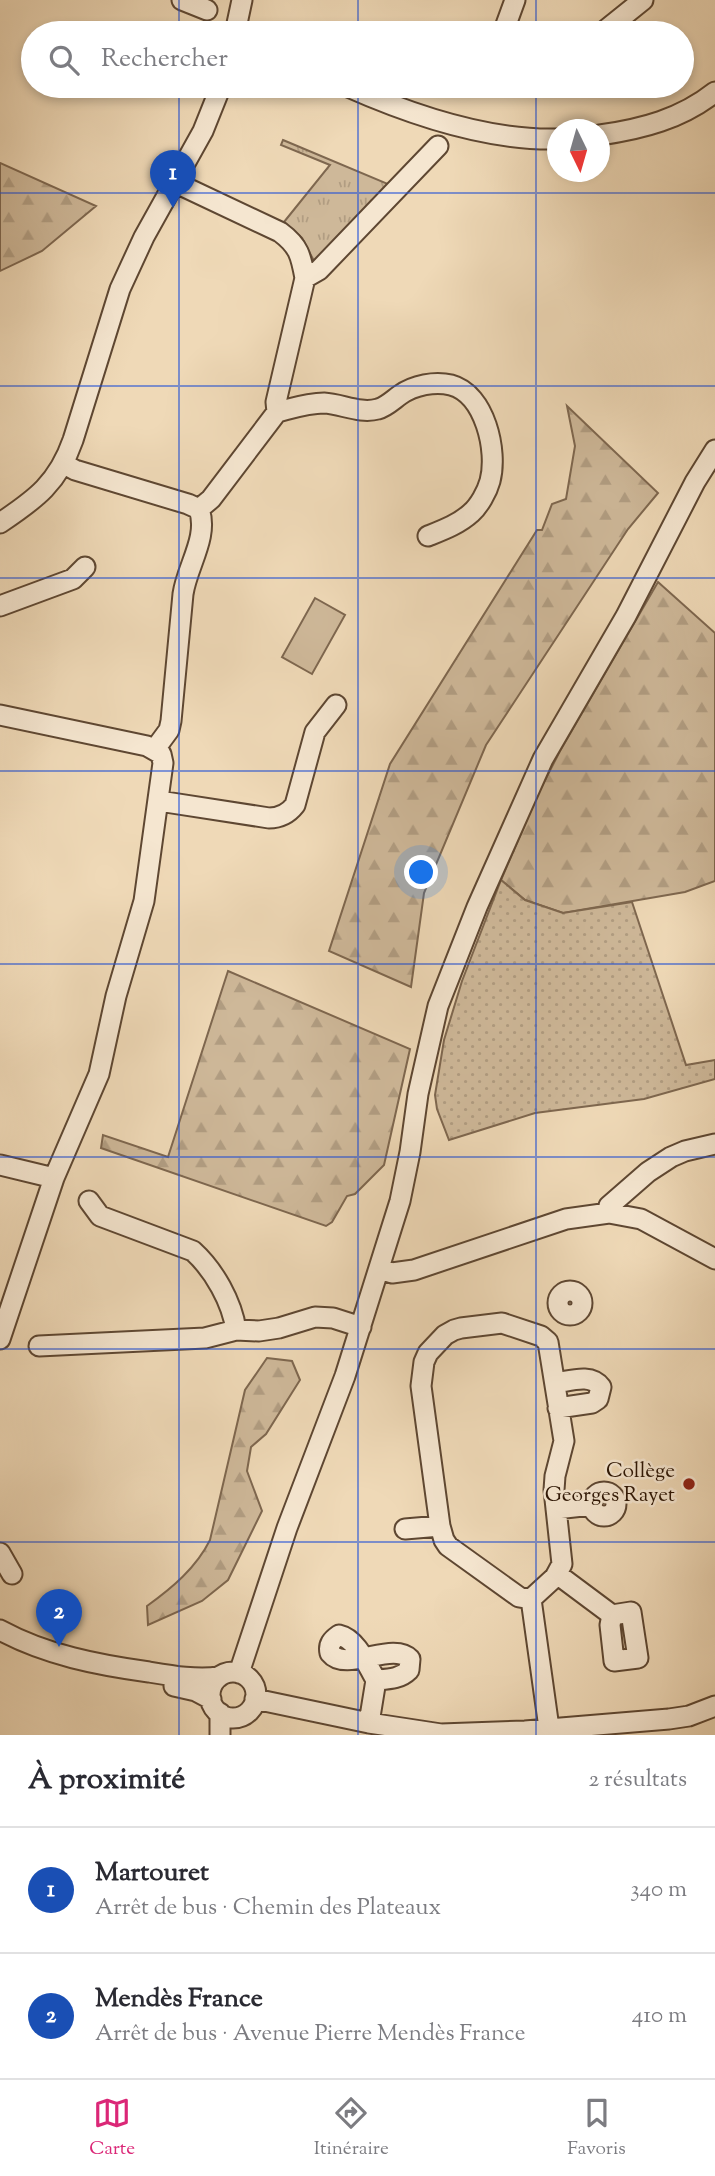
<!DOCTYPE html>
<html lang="fr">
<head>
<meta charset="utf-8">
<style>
  body { margin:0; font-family:"Sorts Mill Goudy",serif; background:#f2f2f3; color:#2b2b33 }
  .compass { position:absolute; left:547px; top:119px; width:63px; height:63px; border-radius:50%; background:#fff; box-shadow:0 4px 10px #0003; rotate:175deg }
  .you { position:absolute; left:422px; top:873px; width:24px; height:24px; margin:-18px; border:5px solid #fff; border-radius:50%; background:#1a73e8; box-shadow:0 0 0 10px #1a73e833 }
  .badge { display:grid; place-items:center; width:46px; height:46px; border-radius:50%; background:#db2777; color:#fff; font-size:23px; font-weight:700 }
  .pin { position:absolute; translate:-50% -58px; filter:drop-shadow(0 2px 4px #0008) }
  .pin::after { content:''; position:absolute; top:37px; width:24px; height:21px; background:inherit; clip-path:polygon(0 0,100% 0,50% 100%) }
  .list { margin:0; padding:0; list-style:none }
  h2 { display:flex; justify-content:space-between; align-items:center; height:91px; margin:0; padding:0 28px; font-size:30px }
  h2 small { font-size:23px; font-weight:400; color:#7c7c81 }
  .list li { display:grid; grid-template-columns:46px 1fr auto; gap:21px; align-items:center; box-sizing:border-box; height:126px; padding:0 28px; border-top:2px solid #e1e1e2 }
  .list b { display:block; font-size:26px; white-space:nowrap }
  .list p { margin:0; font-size:23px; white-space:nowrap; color:#7c7c81 }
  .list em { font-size:23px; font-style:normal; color:#7c7c81 }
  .icon { flex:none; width:38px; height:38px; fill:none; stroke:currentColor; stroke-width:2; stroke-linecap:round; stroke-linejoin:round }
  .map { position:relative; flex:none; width:715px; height:1735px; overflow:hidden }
  .search { position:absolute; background:#fff; box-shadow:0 4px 10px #0003; left:21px; right:21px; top:21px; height:77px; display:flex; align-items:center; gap:18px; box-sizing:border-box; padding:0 24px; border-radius:38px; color:#7c7c81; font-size:26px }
  .sheet { height:343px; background:#fff }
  nav { display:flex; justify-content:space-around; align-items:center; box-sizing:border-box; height:98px; border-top:2px solid #e1e1e2; background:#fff; font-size:19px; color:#7c7c81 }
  nav a { display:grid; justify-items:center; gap:4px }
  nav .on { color:#db2777 }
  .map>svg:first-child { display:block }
  .grass { fill:url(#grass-tufts); stroke:#7e674f; stroke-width:2 }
  .forest { fill:url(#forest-firs); stroke:#7e674f; stroke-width:2 }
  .garden { fill:url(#garden-dots); stroke:#7e674f; stroke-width:2 }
  .pitch { fill:#ceb899; stroke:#7e674f; stroke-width:2 }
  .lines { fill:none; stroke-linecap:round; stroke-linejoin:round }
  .minor-casing { stroke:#5e4732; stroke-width:23 }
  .minor { stroke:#f5e6d0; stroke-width:19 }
  .grid { fill:none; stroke:#1d4ed8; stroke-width:2; stroke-opacity:0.55 }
  .poi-dot { fill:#8f2418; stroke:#f5e6d0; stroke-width:2.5 }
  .labels { text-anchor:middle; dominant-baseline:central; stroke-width:5; stroke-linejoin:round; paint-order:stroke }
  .poi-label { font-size:21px; fill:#2d1605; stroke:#f5e6d0; text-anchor:end }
</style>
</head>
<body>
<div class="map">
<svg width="715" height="1735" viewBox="0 0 715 1735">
  <defs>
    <pattern id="grass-tufts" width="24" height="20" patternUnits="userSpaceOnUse" patternTransform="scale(1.75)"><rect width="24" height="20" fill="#ceb899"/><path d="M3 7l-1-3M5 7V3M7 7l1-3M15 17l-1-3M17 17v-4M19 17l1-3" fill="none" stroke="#b19d82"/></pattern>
    <pattern id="forest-firs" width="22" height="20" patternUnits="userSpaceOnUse" patternTransform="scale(1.75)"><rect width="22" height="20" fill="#ceb899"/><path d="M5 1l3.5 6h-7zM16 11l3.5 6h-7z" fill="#b19d82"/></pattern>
    <pattern id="garden-dots" width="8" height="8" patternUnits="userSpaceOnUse" patternTransform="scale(1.75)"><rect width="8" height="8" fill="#ceb899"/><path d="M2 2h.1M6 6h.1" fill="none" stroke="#b19d82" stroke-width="1.8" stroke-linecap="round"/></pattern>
  </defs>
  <rect width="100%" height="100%" fill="#efd9b7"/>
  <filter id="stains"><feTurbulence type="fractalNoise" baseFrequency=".00286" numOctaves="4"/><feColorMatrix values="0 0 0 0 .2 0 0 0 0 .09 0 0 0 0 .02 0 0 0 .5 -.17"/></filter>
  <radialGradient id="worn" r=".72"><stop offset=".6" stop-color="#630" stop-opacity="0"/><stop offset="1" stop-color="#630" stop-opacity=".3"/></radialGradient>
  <path class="grass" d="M283 140 388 184 318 260 314 261 302 238 284 222 330 165 281 145Z"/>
  <path class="forest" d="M0 163 96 206 42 251 0 271Z
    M567 406 658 493 628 529 486 745 424 893 411 987 329 951 390 764 537 530H542L552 504 566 499 575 446Z
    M658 582 715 633V881L685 892 563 913 525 900 501 880 538 794 560 751Z
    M228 971 410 1049 384 1165 355 1194 347 1196 332 1222 326 1226 101 1148 103 1135 168 1157Z
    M267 1358 292 1361 300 1380 266 1434 251 1447 247 1471 262 1511 228 1580 202 1601 148 1625 147 1606C172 1588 196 1568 210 1540L245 1390Z"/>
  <path class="garden" d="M501 880 525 900 563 913 632 902 686 1065 715 1060V1079L644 1099 535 1113 449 1140 437 1109 435 1095 444 1040 462 981Z"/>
  <path class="pitch" d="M315 598 345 615 312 674 282 657Z"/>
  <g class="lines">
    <defs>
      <path id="minor" d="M182 0 207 10
        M235 33 242 0
        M503 33 515 0
        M602 33 643 0
        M346 86C409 114 488 141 558 139
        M600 135C642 129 681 119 715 92
        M174 182 280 232C299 246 301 256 305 278L276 402 277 412 211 499 199 509
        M305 278 319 270 438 146
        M277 412C293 408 308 403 324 403 342 404 360 414 378 409 386 407 393 400 400 395 414 385 435 381 451 385 485 394 498 451 490 481 487 492 479 506 471 513 459 524 443 530 428 536
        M64 464 75 470 188 504 199 509C209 537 187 566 183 594L171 721 169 730 155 749
        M0 523C36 499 58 483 73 440L120 289 144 237 203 131 221 86
        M0 606 73 579 85 567
        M0 715 147 746 161 754 163 763 144 901 116 996 99 1074 54 1178 0 1339
        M159 801 269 818C280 818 288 814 295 805L315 732 336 705
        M0 1165 54 1178
        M89 1201 100 1216 193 1251C214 1270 232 1302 236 1330
        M609 1213V1206L648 1172 671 1157 685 1151 715 1144
        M379 1269 392 1273 414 1270 566 1219 609 1213 641 1219 715 1259
        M558 1303a12 12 0 1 1 24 0a12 12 0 1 1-24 0Z
        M502 1323 541 1336 548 1342 564 1441 555 1476 554 1490 562 1564 555 1577 531 1599 519 1597 448 1546 444 1540 440 1526 421 1386 424 1362 428 1353 445 1335 454 1330 461 1328Z
        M39 1346 205 1338 236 1330 259 1331 279 1328 315 1317 333 1318 361 1327
        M555 1383C570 1381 591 1373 601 1387L598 1399 592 1403 558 1408
        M592 1504a12 12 0 1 1 24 0a12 12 0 1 1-24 0Z
        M556 1509 592 1505
        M405 1529 440 1526
        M0 1553 12 1574
        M557 1574 612 1615 631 1612 638 1658 614 1661 610 1625 612 1615
        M531 1599 549 1728
        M0 1630C46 1655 98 1665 149 1672 173 1676 196 1680 219 1677
        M210 1695a23 23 0 1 1 46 0a23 23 0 1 1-46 0Z
        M239 1673 287 1528 345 1376 400 1201 410 1152 418 1094 438 1006 477 907 543 759 626 616 695 482 715 450
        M174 1686 196 1691 211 1699
        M255 1699 369 1723 441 1734 525 1731 669 1719 689 1716 715 1706
        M220 1713V1735
        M369 1723 376 1680C367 1665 357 1639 339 1635 332 1640 328 1644 330 1653 346 1673 393 1641 410 1659L409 1670C400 1679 389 1679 376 1680"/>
    </defs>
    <use href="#minor" class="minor-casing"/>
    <use href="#minor" class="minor"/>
  </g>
  <path class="grid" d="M179 0V33M358 0V33M536 0V33M179 86V1735M358 86V1735M536 86V1735M0 193H715M0 386H715M0 578H715M0 771H715M0 964H715M0 1157H715M0 1349H715M0 1542H715"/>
  <circle class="poi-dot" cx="689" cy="1484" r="7"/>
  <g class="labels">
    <g class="poi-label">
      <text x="675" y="1472">Collège<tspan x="675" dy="24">Georges Rayet</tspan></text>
    </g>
  </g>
  <rect width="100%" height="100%" filter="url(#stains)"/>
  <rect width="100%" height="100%" fill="url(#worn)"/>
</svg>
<svg class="compass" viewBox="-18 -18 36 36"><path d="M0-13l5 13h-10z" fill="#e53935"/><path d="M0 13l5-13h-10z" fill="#7c7c81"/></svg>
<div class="you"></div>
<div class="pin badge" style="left:173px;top:208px;background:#1a4fb4">1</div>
<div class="pin badge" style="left:59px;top:1647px;background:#1a4fb4">2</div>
<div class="search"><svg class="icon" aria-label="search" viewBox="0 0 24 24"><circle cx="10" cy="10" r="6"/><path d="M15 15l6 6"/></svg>Rechercher</div>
</div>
<section class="sheet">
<h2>À proximité<small>2 résultats</small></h2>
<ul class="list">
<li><span class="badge" style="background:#1a4fb4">1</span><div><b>Martouret</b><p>Arrêt de bus · Chemin des Plateaux</p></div><em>340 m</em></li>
<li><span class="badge" style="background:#1a4fb4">2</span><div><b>Mendès France</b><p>Arrêt de bus · Avenue Pierre Mendès France</p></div><em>410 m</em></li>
</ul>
</section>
<nav>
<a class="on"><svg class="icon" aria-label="map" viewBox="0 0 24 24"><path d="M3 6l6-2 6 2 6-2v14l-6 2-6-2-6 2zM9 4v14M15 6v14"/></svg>Carte</a>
<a><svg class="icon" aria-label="directions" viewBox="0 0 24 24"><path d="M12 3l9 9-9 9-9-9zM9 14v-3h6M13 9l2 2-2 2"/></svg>Itinéraire</a>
<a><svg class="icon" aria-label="saved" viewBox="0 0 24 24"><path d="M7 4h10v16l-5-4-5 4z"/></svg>Favoris</a>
</nav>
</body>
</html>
